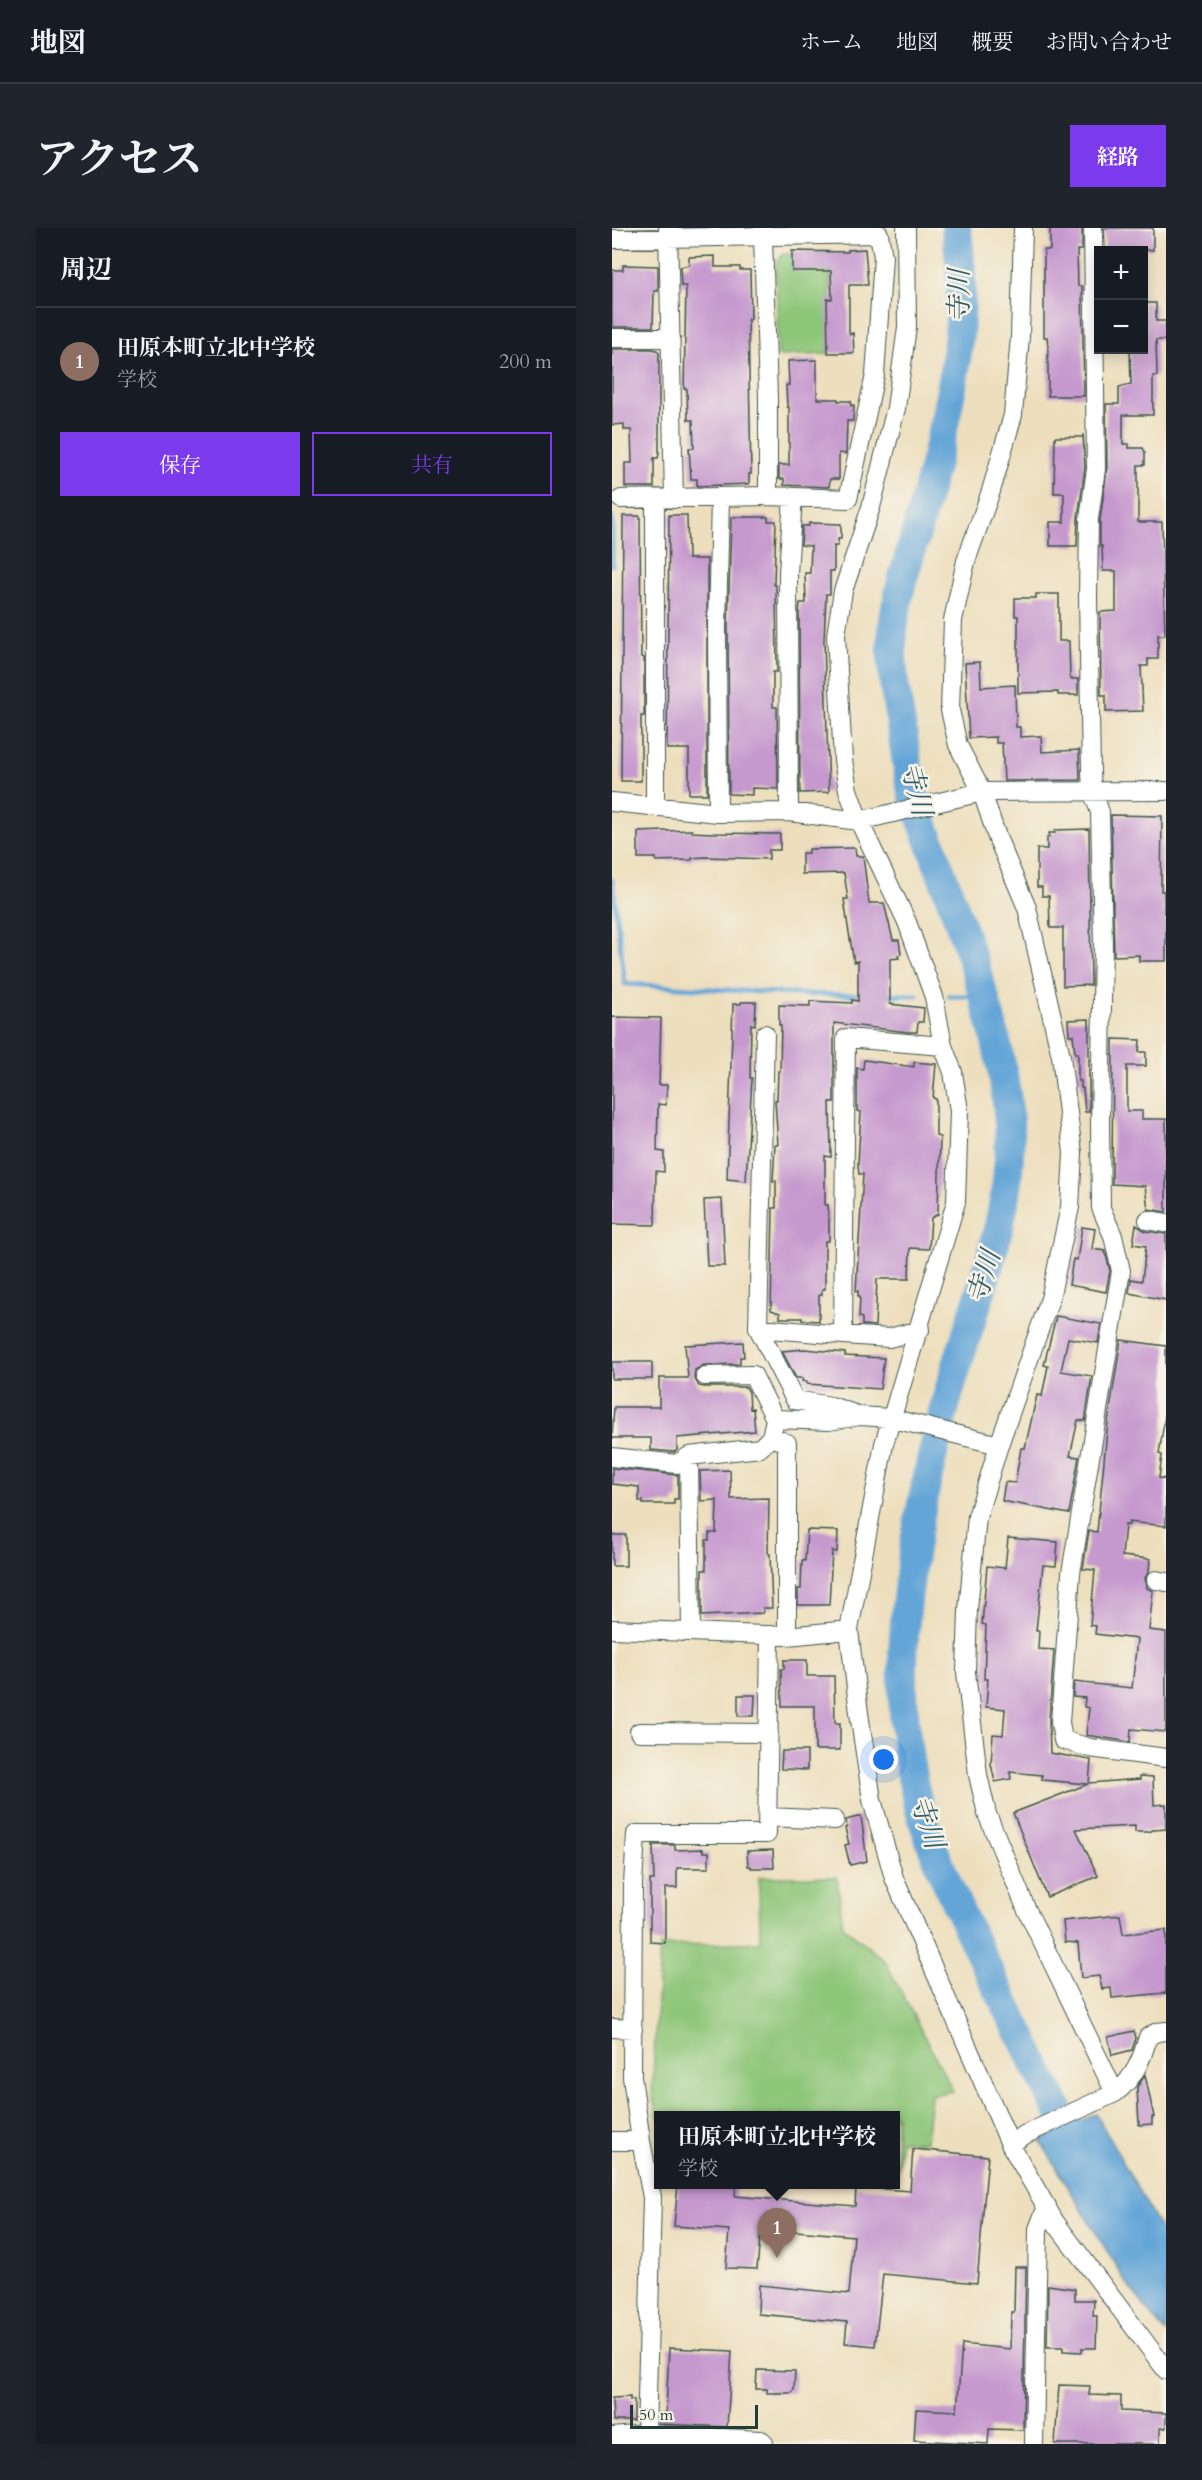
<!DOCTYPE html>
<html lang="ja">
<head>
<meta charset="utf-8">
<style>
  body { margin:0; font-family:Cardo,"Noto Serif JP",serif; background:#20242c; color:#f1f3f6 }
  .controls { position:absolute; right:18px; top:18px; display:grid; overflow:hidden; border-radius:0px; box-shadow:0 3px 15px #0003 }
  .controls button { width:54px; height:54px; display:grid; place-items:center; padding:0; border:0; border-bottom:2px solid #363941; background:#171b24; color:#f1f3f6; font:30px sans-serif }
  .scale { position:absolute; left:18px; bottom:15px; width:128px; box-sizing:border-box; padding-left:6px; border:3px solid #1f3d34; border-top:0; font-size:16px; line-height:21px; white-space:nowrap; color:#1f3d34; -webkit-text-stroke:4px #f7f3e8; paint-order:stroke }
  .you { position:absolute; left:272px; top:1532px; width:21px; height:21px; margin:-15px; border:4px solid #fff; border-radius:50%; background:#1a73e8; box-shadow:0 0 0 9px #1a73e833 }
  .badge { display:grid; place-items:center; width:39px; height:39px; border-radius:50%; background:#7c3aed; color:#fff; font-size:20px; font-weight:700 }
  .pin { position:absolute; translate:-50% -50px; filter:drop-shadow(0 2px 3px #0008) }
  .pin::after { content:''; position:absolute; top:32px; width:21px; height:18px; background:inherit; clip-path:polygon(0 0,100% 0,50% 100%) }
  .popup { position:absolute; left:42px; top:1883px; width:246px; height:78px; box-sizing:border-box; display:grid; place-content:center; border-radius:0px; background:#171b24; filter:drop-shadow(0 2px 4px #0005); font-size:20px; white-space:nowrap; color:#9ea1a6 }
  .popup b { font-size:22px; color:#f1f3f6 }
  .popup::after { content:''; position:absolute; left:50%; top:100%; margin-left:-12px; border:12px solid transparent; border-top-color:#171b24 }
  .list { margin:0; padding:0; list-style:none }
  h2 { display:flex; justify-content:space-between; align-items:center; height:78px; margin:0; padding:0 24px; font-size:26px }
  h2 small { font-size:20px; font-weight:400; color:#9ea1a6 }
  .list li { display:grid; grid-template-columns:39px 1fr auto; gap:18px; align-items:center; box-sizing:border-box; height:108px; padding:0 24px; border-top:2px solid #363941 }
  .list b { display:block; font-size:22px; white-space:nowrap }
  .list p { margin:0; font-size:20px; white-space:nowrap; color:#9ea1a6 }
  .list em { font-size:20px; font-style:normal; color:#9ea1a6 }
  .actions { display:flex; gap:12px; padding:18px 24px }
  .actions a { flex:1; padding:14px 0; border:2px solid #7c3aed; border-radius:0px; text-align:center; font-size:21px; color:#7c3aed }
  .actions .main { background:#7c3aed; color:#fff }
  .map { position:relative; flex:none; width:554px; height:2216px; overflow:hidden; border-radius:0px }
  header { display:flex; align-items:center; gap:36px; box-sizing:border-box; height:84px; padding:0 30px; background:#171b24; border-bottom:2px solid #363941 }
  header strong { font-size:28px }
  nav { display:flex; gap:33px; margin-inline-start:auto; font-size:21px }
  .intro { display:flex; align-items:center; justify-content:space-between; box-sizing:border-box; height:144px; padding:0 36px }
  h1 { margin:0; font-size:42px }
  .button { padding:15px 27px; border-radius:0px; background:#7c3aed; color:#fff; font-size:21px; font-weight:700 }
  main { display:flex; gap:36px; padding:0 36px }
  aside { flex:1; background:#171b24; border-radius:0px; box-shadow:0 3px 15px #0003 }
  .map>svg:first-child { display:block }
  .green { fill:#8ec679; stroke:#568256; stroke-width:1.5 }
  .water { fill:#63a5d7; stroke:#417186; stroke-width:1.5 }
  .lines { fill:none; stroke-linecap:round; stroke-linejoin:round }
  .stream { stroke:#63a5d7; stroke-width:5 }
  .river { stroke:#63a5d7; stroke-width:30 }
  .building { fill:#c598ce }
  .minor-casing { stroke:#3e5549; stroke-width:20 }
  .secondary-casing { stroke:#3e5549; stroke-width:28 }
  .minor { stroke:#fff; stroke-width:18 }
  .secondary { stroke:#fff; stroke-width:26 }
  .labels { text-anchor:middle; dominant-baseline:central; stroke-width:5; stroke-linejoin:round; paint-order:stroke }
  .water-label { font-size:27px; font-style:italic; fill:#335c65; stroke:#f7f3e8 }
</style>
</head>
<body>
<header>
<strong>地図</strong>
<nav><a>ホーム</a><a>地図</a><a>概要</a><a>お問い合わせ</a></nav>
</header>
<div class="intro"><h1>アクセス</h1><a class="button">経路</a></div>
<main>
<aside>
<h2>周辺<small></small></h2>
<ul class="list">
<li><span class="badge" style="background:#8d6e63">1</span><div><b>田原本町立北中学校</b><p>学校</p></div><em>200 m</em></li>
</ul>
<div class="actions"><a class="main">保存</a><a>共有</a></div>
</aside>
<div class="map">
<svg width="554" height="2216" viewBox="0 0 554 2216">
  <rect width="100%" height="100%" fill="#f7f3e8"/>
  <filter id="ink" filterUnits="userSpaceOnUse"><feTurbulence type="fractalNoise" baseFrequency=".0167" numOctaves="2"/><feDisplacementMap in="SourceGraphic" scale="12" xChannelSelector="R" yChannelSelector="G"/><feConvolveMatrix kernelMatrix="1 2 1 2 8 2 1 2 1" color-interpolation-filters="sRGB"/></filter>
  <filter id="wash" filterUnits="userSpaceOnUse"><feTurbulence type="fractalNoise" baseFrequency=".008" numOctaves="4" result="noise"/><feDisplacementMap in="SourceGraphic" scale="24" xChannelSelector="R" yChannelSelector="G"/><feGaussianBlur stdDeviation="1.35" result="paint"/><feColorMatrix in="noise" values="0 0 0 0 0 0 0 0 0 0 0 0 0 0 0 0 0 1.4 0 .05"/><feComposite in="paint" operator="in"/></filter>
  <g filter="url(#wash)">
    <rect width="100%" height="100%" fill="#eddfbd"/>
    <path class="green" d="M219 23 216 126 166 128 164 35 171 26Z
      M147 1649H225L231 1698 273 1733 341 1863 319 1867 314 1914 289 1913 285 1951 284 1888 46 1889 40 1867 48 1718 148 1714Z"/>
    <path class="water" d="M484 1886 554 2011V2105L513 2053 428 1912Z"/>
    <g class="lines">
      <path class="stream" d="M0 290V337
        M0 652 13 756 186 766 252 767
        M273 767H305
        M337 768H370"/>
      <path class="river" d="M344 0C361 100 332 202 306 298 295 337 281 376 280 416 279 443 284 470 289 496 293 519 295 543 301 566 307 588 318 611 325 633 355 715 391 807 397 895 403 998 354 1092 330 1189 297 1317 270 1470 313 1598 334 1659 363 1716 392 1773 419 1826 444 1884 477 1934"/>
    </g>
    <g id="blocks">
      <path class="building" d="M438 0H470V22H465L466 58H470L472 168H436V118L435 109H432V22H438Z
        M492 0H541V22H493Z
        M253 21 256 57H237V103L238 106 241 105 242 125H216L215 71H220L219 43H180V23L236 24V22Z
        M103 28V39H128V42H138L139 91H136L139 246H137V256L85 258V251H79L77 220H82L81 192H76L75 161H72L74 58H69L68 39 77 37V29Z
        M11 37 46 38V63H42L41 99H0V42H11Z
        M531 75H544V93H554V112H544L545 148H541V187H511V216H517V220H531L533 224V237H526V294H550L553 407H546V431H536V438H529L531 483 494 484V467H489L488 384 504 383V343H491L490 318H488V292L495 241 494 176H507V159L519 156 518 122H531Z
        M0 121H40L45 122 47 125V226L46 230H42V259H13V235H20L19 202H12V196L0 197Z
        M205 132V171H226V173H239V178L242 177 241 193H235L234 226 227 225V251H218L217 259 172 257V251H167V237H177V179H175L174 157H177L176 133Z
        M471 206 473 240 466 290 465 318H438V294H452V265H442L443 209H471Z
        M57 287H75L76 331H95V566H77V521H55Z
        M11 288H28L29 429 32 430V488H29V553H9Z
        M119 289H156V293H164L162 357H164L165 444H161V479H165L166 561 140 560V567L117 566 116 398Z
        M197 295 229 296V311H226V318H222V343H218V366H214L212 413 217 564 188 565 187 385 188 375H194L193 345H198L199 318 189 317 190 298H197Z
        M424 366H447V413H457L458 451H466V467H446V464L406 465V388H403V370H424Z
        M368 434 369 459 403 457 404 499H408V509L429 508 430 524 467 522 468 552 392 553 390 515H384V509L357 510 353 435Z
        M499 587 550 588 549 663H552V685H554V733H527V727L502 728Z
        M477 601 479 757 451 758V700H438L437 668H430V659H425V621H435V609H437V605H443V602Z
        M80 602V604L100 605 168 606V622H157V631L93 629 80 630V632L44 633V630H26V604Z
        M240 620H243L244 628H251L257 675H272L281 712H287L289 726 286 727 287 730 278 731V776L312 780 311 794H306L305 804H296L222 795V874H218L219 929 213 928V977H216L217 994V1013H213V1061H210V1067H207V1093L190 1092V1090H168V1085L159 1082 161 980H164V953H161L163 917H166L163 872H165L166 843H168L169 797H167V777L198 778V773L240 775V772L246 773V733L242 734 236 699 232 671H236L232 645 190 646V625H197V621Z
        M129 774H144L143 797 139 796 138 850H140L134 953 115 951 121 776H129Z
        M0 789 49 790 47 857H55L54 877 46 876 45 923 52 924V944L44 943 43 997 0 996Z
        M477 791V884H473L471 860H469V853H466V825H463L461 807H457L456 792Z
        M501 811 528 812 527 824H534V838H515V883H530V891H554V984L536 981 533 958 500 956Z
        M252 832 302 839V834L324 836 321 870 324 871V908L328 909 326 986 319 990 317 1021 298 1020 297 1051H265L263 1098 250 1097V1090L247 1089 248 1068H246V1063H244L251 946H247L246 937 249 884 245 883V840L251 841Z
        M110 971 113 1038H95L92 972Z
        M524 997 534 1003 554 1006V1072L517 1065 519 1051 530 1053 534 1018 521 1016Z
        M470 999 483 1001 480 1021 493 1023 498 1043 494 1064 457 1057 461 1031 465 1032Z
        M444 1088 489 1096 486 1115 456 1110 449 1143 480 1148 473 1193 466 1192 458 1228 467 1229 457 1286 390 1273 393 1254 403 1255 409 1220H413L425 1167 430 1168 436 1138 432 1137Z
        M509 1112 554 1118V1182L547 1226 550 1227 547 1250 554 1251V1298L517 1294V1297H513L510 1328 538 1331 537 1343 533 1350 535 1360 541 1363 537 1402 554 1404V1504L519 1501 518 1514 474 1507 477 1480 472 1479 473 1470 461 1469 462 1454 520 1460 525 1411 483 1406 484 1398 478 1397 483 1342 471 1341 477 1303 485 1304 496 1193Z
        M131 1114 132 1129H128V1136L92 1137 83 1142 82 1149 87 1158 93 1159H134L137 1164 138 1181 141 1180 143 1203 65 1210V1222L62 1224 39 1222V1210H0L2 1179H47V1150H76L73 1117Z
        M193 1121 233 1125V1128L272 1130 268 1161 195 1156V1154L190 1153 191 1150H184L170 1123Z
        M0 1134H40V1151H0Z
        M0 1240 66 1247V1271H62V1276H31V1273H27V1259L0 1256Z
        M118 1242 119 1271 157 1270 156 1326H158L160 1380H151V1385L90 1388V1342H94V1312H97V1305H104L105 1272 89 1273 88 1243Z
        M195 1302 226 1303 225 1324 220 1323 217 1377H186V1361H189L190 1333H193Z
        M0 1307H14V1338H0Z
        M396 1310 446 1314 444 1338 431 1337 424 1403H427L426 1421 442 1422 437 1493 438 1525 479 1532 477 1555 528 1551V1548L541 1549 542 1577 554 1576V1601L541 1602 537 1604H523V1598L464 1601 486 1648 435 1669 401 1585 476 1556 430 1552V1547L398 1544 399 1551 383 1554 379 1536 381 1506 391 1507 393 1481 374 1479 376 1451H372L374 1397 370 1396 375 1338 393 1340Z
        M172 1432H195V1448H222L223 1495H228V1522H203V1478H170L169 1441H172Z
        M126 1467H143L142 1488H126Z
        M170 1523H195V1542L169 1541Z
        M249 1588 255 1633 238 1637 233 1617 237 1616 233 1600 235 1599 234 1592Z
        M41 1617H63V1622L91 1621V1624H97V1640H65V1660H53V1715L38 1714V1652H42Z
        M161 1622 162 1640H139V1638H136L135 1623Z
        M508 1687 511 1706 554 1702V1765L500 1770 499 1760 490 1761 487 1748 469 1750 466 1715 453 1714 451 1693Z
        M522 1803 524 1810 520 1822 500 1827 496 1809Z
        M533 1847 542 1889H540V1896L527 1897 525 1859Z
        M301 1921 376 1928 365 2055 271 2046 263 2118 233 2115 235 2094 146 2086 147 2057 237 2066 242 2008 149 2000 145 2041 114 2040 117 2002 62 1998 66 1956H124L123 1968 243 1978 244 1959 298 1963Z
        M403 2039H414L411 2202 377 2201 376 2216 302 2212 304 2181 345 2183 350 2116 398 2121 399 2084H402Z
        M436 2057 463 2061V2072H482L481 2088H485L484 2120H470V2124L451 2123V2119H435Z
        M57 2120 120 2123 115 2199 46 2196V2185H54Z
        M145 2142 183 2143 182 2162 180 2165H155V2161H144Z
        M447 2157 478 2158 477 2167 509 2168V2183L554 2185V2200H548V2216H443Z
        M18 2169V2172H22V2193H1L0 2170Z"/>
    </g>
  </g>
  <g filter="url(#ink)">
    <use href="#blocks" fill-opacity="0" stroke="#3e5549" stroke-width="1.5"/>
    <g class="lines">
      <defs>
        <path id="minor" d="M56 0 62 271
          M294 0 295 99 284 180 259 279 231 363 224 407 231 532 236 562 247 593 295 694 322 769 331 818 341 844 347 883 344 974 272 1216 237 1402 247 1485 260 1572 282 1650 398 1916 443 1994 554 2142
          M411 0 408 109 401 187 379 263 354 333 341 392 338 482 346 517 370 564 385 609 415 680 449 828 461 925 458 979 438 1071 387 1217 365 1289 356 1382 354 1444 366 1547 375 1586 414 1680 503 1865
          M481 0 484 241 477 291 476 369 479 544 480 563 488 584 491 716 488 895 489 980 501 1008 509 1043 459 1345 448 1494 451 1512 478 1520 554 1530
          M151 9 156 169V268
          M0 11 267 6 271 29 263 147 236 271 156 268 9 271
          M0 110H59
          M43 272V579
          M0 574 106 585 177 584 247 593 370 564 554 563
          M177 584 176 345 181 269
          M106 585 105 398 108 270
          M153 806 146 1100 183 1172 219 1178 248 1188
          M536 992 554 995
          M146 1100 231 1107
          M308 1102 277 1110 231 1107 234 810 331 818
          M163 1191 217 1193 248 1188 278 1190 387 1217
          M159 1209 175 1215V1408
          M77 1228 79 1404
          M0 1229 65 1236 77 1228 148 1220 159 1209 163 1191 141 1147 93 1148
          M544 1352 554 1354
          M0 1401 175 1408 237 1402
          M27 1504 157 1505
          M156 1589 223 1592
          M0 1800 21 1801
          M0 1913H29
          M398 1916 414 1906 503 1865C522 1851 530 1831 536 1809L545 1804 554 1803
          M34 2210 40 1969 29 1913 20 1849 21 1656 24 1606H155L158 1407
          M422 2216 426 2001 435 1978"/>
        <path id="secondary" d="M0 2213 34 2210 148 2216"/>
      </defs>
      <use href="#minor" class="minor-casing"/>
      <use href="#secondary" class="secondary-casing"/>
      <use href="#minor" class="minor"/>
      <use href="#secondary" class="secondary"/>
    </g>
  </g>
  <g class="labels">
    <g class="water-label">
      <text transform="translate(347 68) rotate(-90)">寺川</text>
      <text transform="translate(304 561) rotate(76)">寺川</text>
      <text transform="translate(372 1049) rotate(-73)">寺川</text>
      <text transform="translate(315 1594) rotate(72)">寺川</text>
    </g>
  </g>
</svg>
<div class="controls">
<button>+</button>
<button>−</button>
</div>
<div class="scale">50 m</div>
<div class="you"></div>
<div class="pin badge" style="left:165px;top:2030px;background:#8d6e63">1</div>
<div class="popup"><b>田原本町立北中学校</b>学校</div>
</div>
</main>
</body>
</html>
